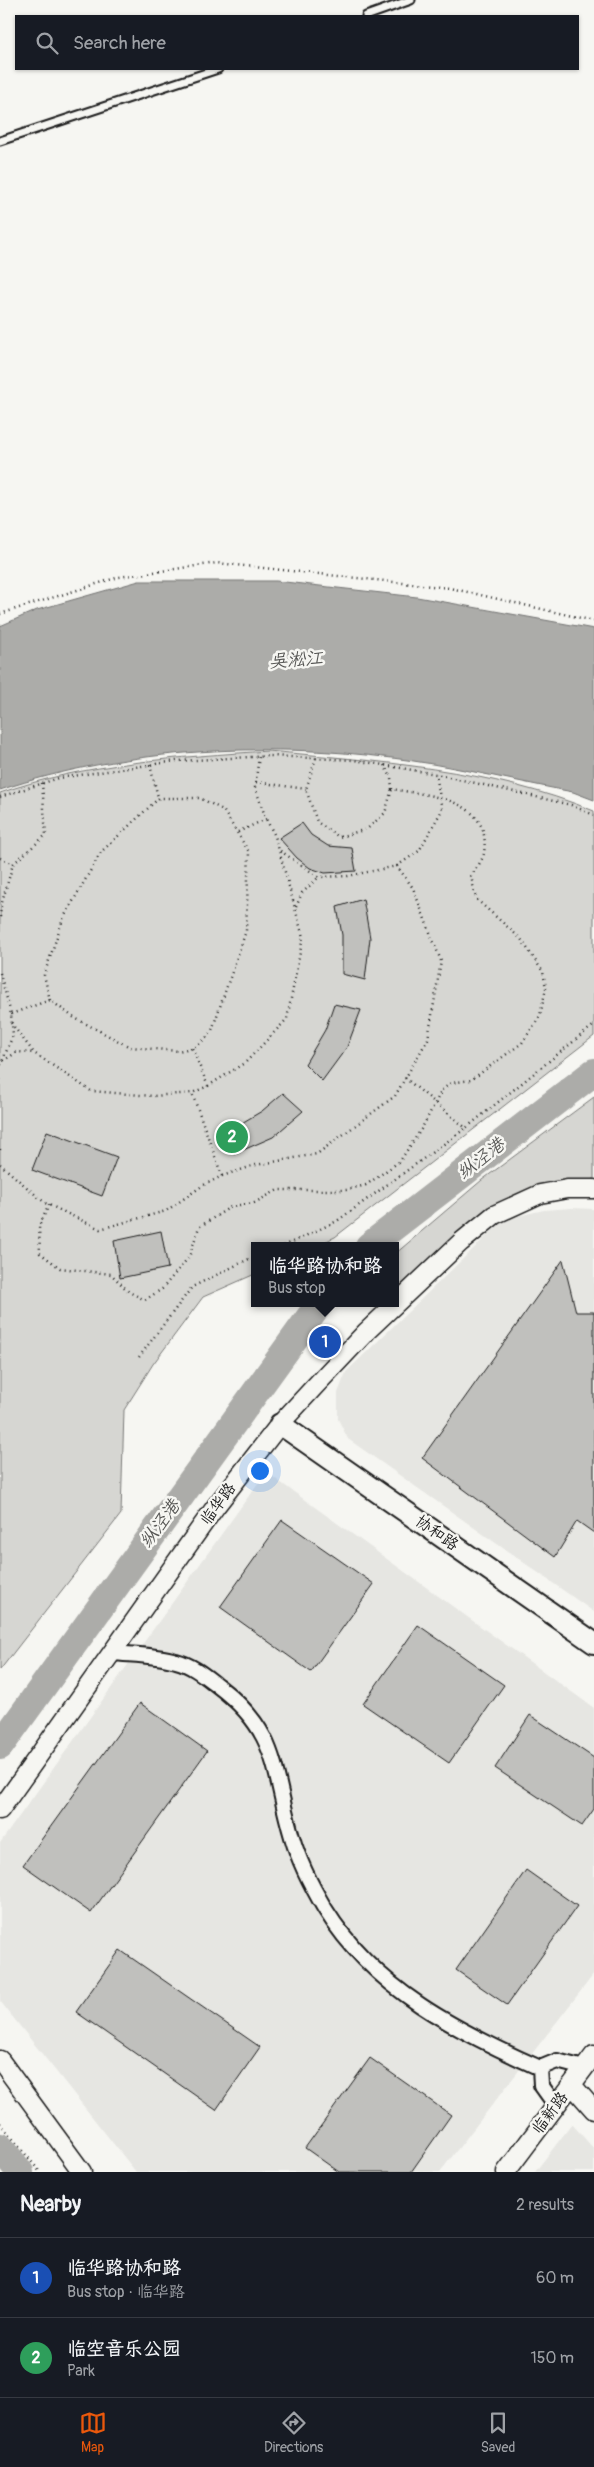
<!DOCTYPE html>
<html lang="en">
<head>
<meta charset="utf-8">
<style>
  body { margin:0; font-family:Pangolin,"LXGW WenKai TC",sans-serif; background:#242831; color:#f1f3f6 }
  .you { position:absolute; left:259px; top:1470px; width:18px; height:18px; margin:-12px; border:4px solid #fff; border-radius:50%; background:#1a73e8; box-shadow:0 0 0 8px #1a73e833 }
  .badge { display:grid; place-items:center; width:32px; height:32px; border-radius:50%; background:#ea580c; color:#fff; font-size:16px; font-weight:700 }
  .pin { position:absolute; translate:-50% -50%; border:2px solid #fff; box-shadow:0 1px 5px #0006 }
  .popup { position:absolute; left:251px; top:1242px; width:148px; height:65px; box-sizing:border-box; display:grid; place-content:center; border-radius:0px; background:#171b24; filter:drop-shadow(0 1px 4px #0005); font-size:16px; white-space:nowrap; color:#9ea1a6 }
  .popup b { font-size:19px; color:#f1f3f6 }
  .popup::after { content:''; position:absolute; left:50%; top:100%; margin-left:-10px; border:10px solid transparent; border-top-color:#171b24 }
  .list { margin:0; padding:0; list-style:none }
  h2 { display:flex; justify-content:space-between; align-items:center; height:65px; margin:0; padding:0 20px; font-size:21px }
  h2 small { font-size:16px; font-weight:400; color:#9ea1a6 }
  .list li { display:grid; grid-template-columns:32px 1fr auto; gap:15px; align-items:center; box-sizing:border-box; height:80px; padding:0 20px; border-top:1px solid #363941 }
  .list b { display:block; font-size:19px; white-space:nowrap }
  .list p { margin:0; font-size:16px; white-space:nowrap; color:#9ea1a6 }
  .list em { font-size:16px; font-style:normal; color:#9ea1a6 }
  .icon { flex:none; width:28px; height:28px; fill:none; stroke:currentColor; stroke-width:2; stroke-linecap:round; stroke-linejoin:round }
  .map { position:relative; flex:none; width:594px; height:2172px; overflow:hidden }
  .search { position:absolute; background:#171b24; box-shadow:0 1px 4px #0004; left:15px; right:15px; top:15px; height:55px; display:flex; align-items:center; gap:12px; box-sizing:border-box; padding:0 18px; border-radius:0px; color:#9ea1a6; font-size:19px }
  .sheet { height:225px; background:#171b24 }
  nav { display:flex; justify-content:space-around; align-items:center; box-sizing:border-box; height:70px; border-top:1px solid #363941; background:#171b24; font-size:14px; color:#9ea1a6 }
  nav a { display:grid; justify-items:center; gap:2px }
  nav .on { color:#ea580c }
  .map>svg:first-child { display:block }
  .built { fill:#e6e6e2 }
  .green { fill:#d6d6d2; stroke:#797977 }
  .water { fill:#acaca9; stroke:#727271 }
  .lines { fill:none; stroke-linecap:round; stroke-linejoin:round }
  .river { stroke:#acaca9; stroke-width:28 }
  .building { fill:#c0c0bd; stroke:#1c1c1c }
  .service-casing { stroke:#1c1c1c; stroke-width:11 }
  .minor-casing { stroke:#1c1c1c; stroke-width:18 }
  .tertiary-casing { stroke:#1c1c1c; stroke-width:21 }
  .secondary-casing { stroke:#1c1c1c; stroke-width:24 }
  .path { stroke:#1c1c1c; stroke-width:2.5; stroke-dasharray:1 4; stroke-linecap:butt }
  .service { stroke:#f6f6f2; stroke-width:7 }
  .minor { stroke:#f6f6f2; stroke-width:14 }
  .tertiary { stroke:#f6f6f2; stroke-width:18 }
  .secondary { stroke:#f6f6f2; stroke-width:20 }
  .labels { text-anchor:middle; dominant-baseline:central; stroke-width:5; stroke-linejoin:round; paint-order:stroke }
  .street-label { font-size:16px; fill:#1c1c1c; stroke:#f6f6f2 }
  .water-label { font-size:18px; font-style:italic; fill:#565654; stroke:#f6f6f2 }
</style>
</head>
<body>
<div class="map">
<svg width="594" height="2172" viewBox="0 0 594 2172">
  <rect width="100%" height="100%" fill="#f6f6f2"/>
  <filter id="ink" filterUnits="userSpaceOnUse"><feTurbulence type="fractalNoise" baseFrequency=".02" numOctaves="2"/><feDisplacementMap in="SourceGraphic" scale="10" xChannelSelector="R" yChannelSelector="G"/><feConvolveMatrix kernelMatrix="1 2 1 2 8 2 1 2 1" color-interpolation-filters="sRGB"/></filter>
  <g filter="url(#ink)">
    <path class="built" d="M571 1208 594 1209V1612L348 1439 338 1419V1393L346 1372 499 1224 518 1216 544 1210Z
      M266 1472 594 1708V1974L440 2172H136L0 2001V1843Z
      M572 2124 594 2149V2172H535Z"/>
    <path class="green" d="M268 751C377 761 492 769 594 811V1036L335 1237 316 1246H255V1274L203 1297 153 1364 124 1410 121 1514 0 1670V793C85 763 179 757 268 751Z
      M594 1097V1182L549 1183 504 1204 402 1289 395 1276V1254L482 1180Z"/>
    <path class="water" d="M139 581H276L417 597 594 629V800L573 792C518 782 463 768 407 760 272 741 129 747 0 790V626L37 610Z"/>
    <g class="lines">
      <path class="river" d="M369 1246 594 1072
        M0 1746 320 1303
        M0 2147 20 2172"/>
    </g>
    <path class="building" d="M302 823 311 835 328 846 352 848 356 871 325 873 310 868 297 858 279 838Z
      M363 899 370 938 365 980 342 974V935L337 907Z
      M334 1004 361 1010 347 1047 322 1081 305 1064 325 1030Z
      M283 1093 303 1111 273 1137 234 1154 228 1131 262 1111Z
      M47 1131 117 1157 102 1196 32 1170Z
      M161 1231 168 1268 120 1278 114 1241Z
      M563 1260 576 1312H594V1533L577 1521 555 1557 422 1458Z
      M282 1520 374 1584 311 1672 220 1607Z
      M418 1625 504 1685 449 1763 363 1704Z
      M140 1703 207 1751 91 1913 23 1865Z
      M530 1715 594 1758V1809L582 1826 495 1768Z
      M526 1870 577 1906 507 2005 456 1970Z
      M120 1950 260 2047 216 2110 76 2012Z
      M370 2058 451 2115 411 2172H339L305 2148Z"/>
    <g class="lines">
      <defs>
        <path id="service" d="M366 16 411 0
          M0 141 218 69"/>
        <path id="minor" d="M113 1653C133 1655 156 1655 176 1661 192 1665 205 1676 218 1686 280 1733 272 1770 292 1837 299 1862 312 1887 325 1909 375 1990 457 2031 540 2068
          M556 2106 541 2085 540 2068 557 2061 584 2068"/>
        <path id="tertiary" d="M0 1810 216 1506 280 1424 316 1385 367 1331 461 1242 494 1215 540 1194 567 1189H594
          M0 2060 82 2172
          M572 2085 594 2110
          M506 2172 594 2055"/>
        <path id="secondary" d="M280 1424 594 1643"/>
      </defs>
      <use href="#service" class="service-casing"/>
      <use href="#minor" class="minor-casing"/>
      <use href="#tertiary" class="tertiary-casing"/>
      <use href="#secondary" class="secondary-casing"/>
      <path class="path" d="M0 614 119 577 217 563 450 588 594 621
        M316 758 306 789 317 822 339 837 367 829 385 813 392 789
        M150 765 158 797
        M256 782 306 789
        M0 797 59 778 176 761 269 756 354 760 436 774 571 805 594 815
        M238 832 266 819
        M0 858 13 864
        M397 866 419 851 442 810 436 774
        M296 907 302 893 319 877
        M0 917 1 906 13 864 46 835 42 783
        M0 973 11 1014 13 1035 0 1067
        M11 1014 50 1000 73 1017 130 1047 178 1051 196 1047 211 1033 246 931 249 852 223 810 200 798H159L101 852 63 919 44 975 50 1000
        M11 1023 34 1053 91 1091 153 1096 192 1093 208 1086 192 1048
        M3 1061 17 1052 34 1053
        M405 1078 466 1128 594 1025
        M208 1086 246 1062 287 1019 303 937 275 836 266 819 255 787 259 756
        M0 1149V1154
        M0 1164 45 1203 100 1229 166 1211 202 1186 222 1176 192 1093
        M222 1176 256 1165 317 1154 395 1096 428 1039 441 961 413 888 397 866 348 876 319 877 279 850
        M49 1205 39 1226 40 1253 60 1268 111 1274 129 1292 145 1300 162 1289 189 1257 199 1227 232 1206 254 1203 278 1190H346L366 1185 400 1161 422 1128 442 1090 451 1083 471 1080 522 1043 540 1016 546 988 543 972 521 939 476 899 471 876C475 870 483 860 484 853 492 798 430 796 392 789L391 777 384 765
        M284 1246 337 1221 466 1128
        M139 1357 192 1287 255 1256
        M0 2123 40 2172"/>
      <use href="#service" class="service"/>
      <use href="#minor" class="minor"/>
      <use href="#tertiary" class="tertiary"/>
      <use href="#secondary" class="secondary"/>
    </g>
  </g>
  <g class="labels">
    <g class="street-label">
      <text transform="translate(218 1504) rotate(-54)">临华路</text>
      <text transform="translate(437 1533) rotate(35)">协和路</text>
      <text transform="translate(550 2113) rotate(-53)">临新路</text>
    </g>
    <g class="water-label">
      <text transform="translate(296 660) rotate(-4)">吴淞江</text>
      <text transform="translate(481 1159) rotate(-38)">纵泾港</text>
      <text transform="translate(160 1524) rotate(-54)">纵泾港</text>
    </g>
  </g>
</svg>
<div class="you"></div>
<div class="pin badge" style="left:325px;top:1342px;background:#1a4fb4">1</div>
<div class="popup"><b>临华路协和路</b>Bus stop</div>
<div class="pin badge" style="left:232px;top:1137px;background:#2e9e5b">2</div>
<div class="search"><svg class="icon" aria-label="search" viewBox="0 0 24 24"><circle cx="10" cy="10" r="6"/><path d="M15 15l6 6"/></svg>Search here</div>
</div>
<section class="sheet">
<h2>Nearby<small>2 results</small></h2>
<ul class="list">
<li><span class="badge" style="background:#1a4fb4">1</span><div><b>临华路协和路</b><p>Bus stop · 临华路</p></div><em>60 m</em></li>
<li><span class="badge" style="background:#2e9e5b">2</span><div><b>临空音乐公园</b><p>Park</p></div><em>150 m</em></li>
</ul>
</section>
<nav>
<a class="on"><svg class="icon" aria-label="map" viewBox="0 0 24 24"><path d="M3 6l6-2 6 2 6-2v14l-6 2-6-2-6 2zM9 4v14M15 6v14"/></svg>Map</a>
<a><svg class="icon" aria-label="directions" viewBox="0 0 24 24"><path d="M12 3l9 9-9 9-9-9zM9 14v-3h6M13 9l2 2-2 2"/></svg>Directions</a>
<a><svg class="icon" aria-label="saved" viewBox="0 0 24 24"><path d="M7 4h10v16l-5-4-5 4z"/></svg>Saved</a>
</nav>
</body>
</html>
